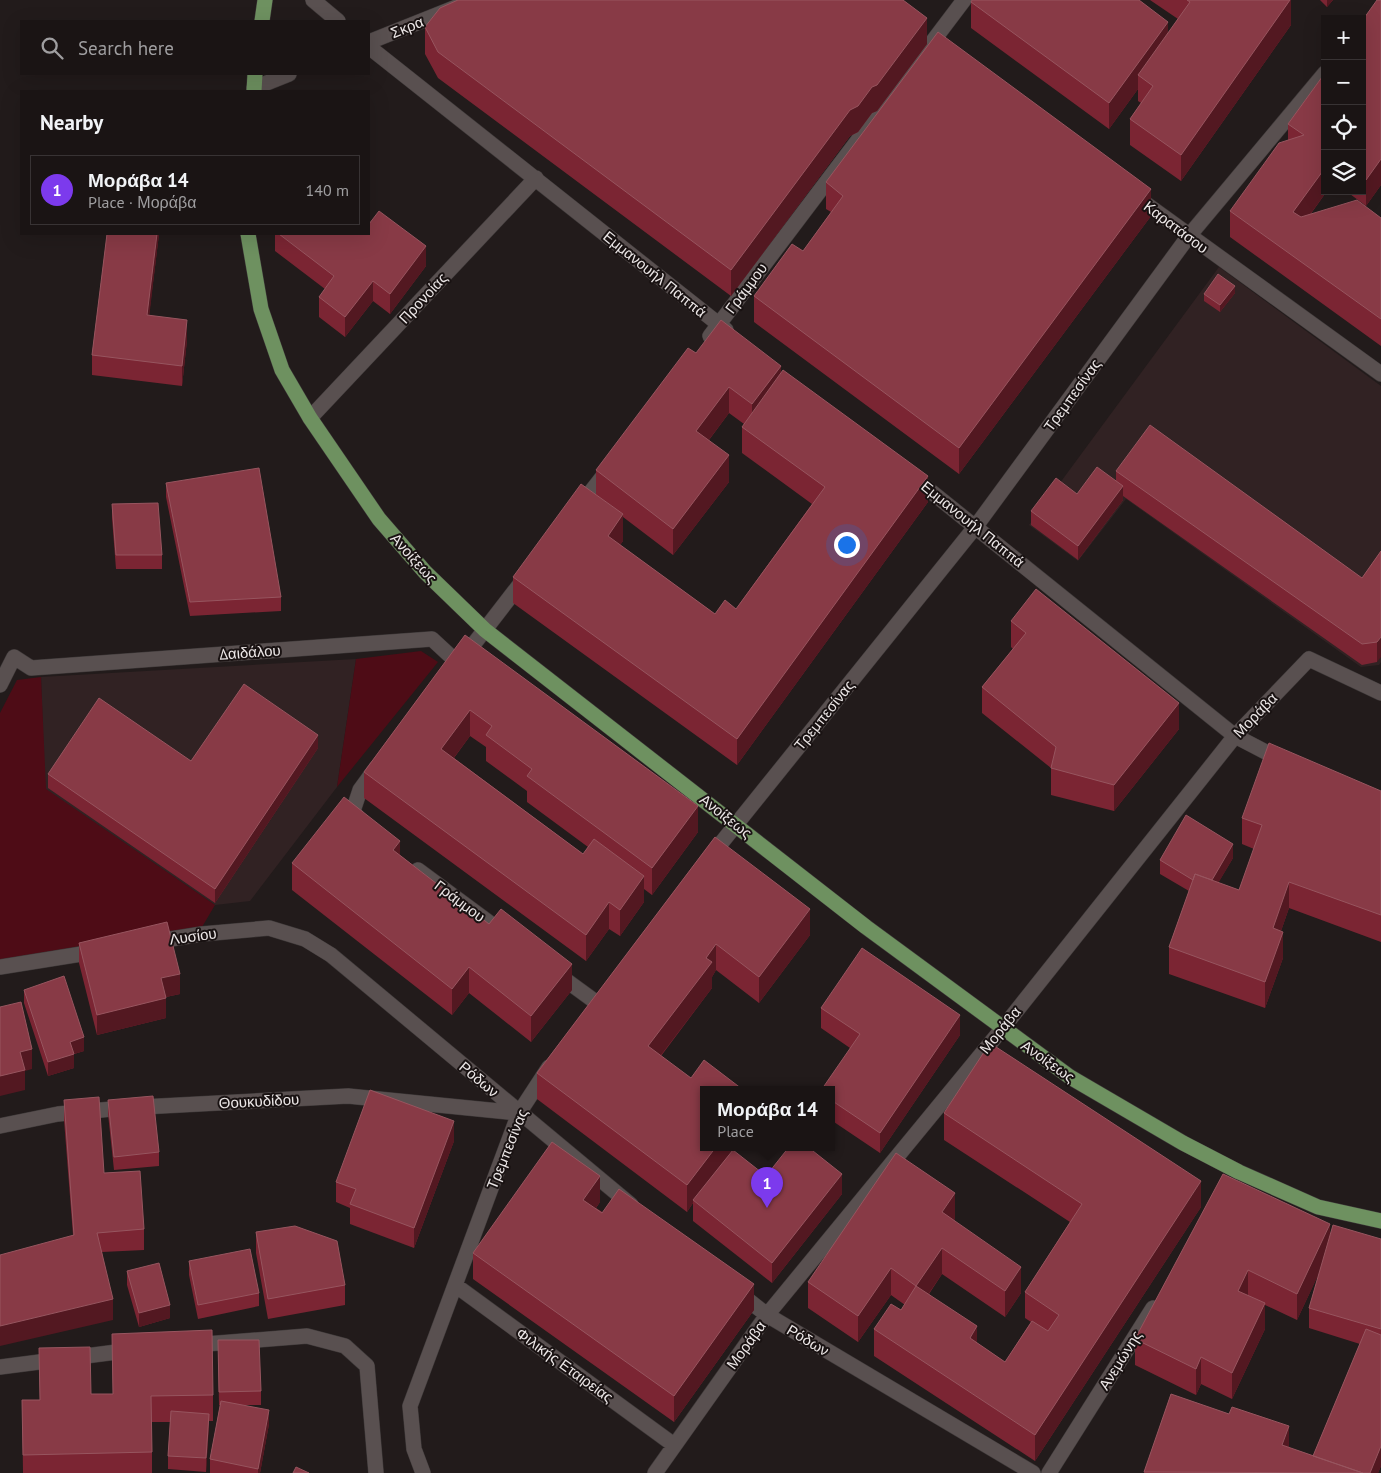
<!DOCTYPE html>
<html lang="en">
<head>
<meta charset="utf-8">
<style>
  body { margin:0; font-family:"PT Sans",sans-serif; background:#272122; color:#f1f3f6 }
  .controls { position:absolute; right:15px; top:15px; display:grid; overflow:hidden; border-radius:0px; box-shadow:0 5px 20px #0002 }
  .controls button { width:45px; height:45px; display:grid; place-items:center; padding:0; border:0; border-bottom:1px solid #383334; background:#1a1414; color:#f1f3f6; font:25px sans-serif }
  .you { position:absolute; left:846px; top:544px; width:18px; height:18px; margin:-12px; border:4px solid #fff; border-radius:50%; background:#1a73e8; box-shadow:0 0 0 8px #1a73e833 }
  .badge { display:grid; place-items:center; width:32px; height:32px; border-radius:50%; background:#7c3aed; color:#fff; font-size:16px; font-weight:700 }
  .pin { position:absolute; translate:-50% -41px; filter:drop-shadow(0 1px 2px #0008) }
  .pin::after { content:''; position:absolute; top:26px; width:18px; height:15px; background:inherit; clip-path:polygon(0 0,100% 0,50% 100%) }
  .popup { position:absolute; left:700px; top:1086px; width:135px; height:65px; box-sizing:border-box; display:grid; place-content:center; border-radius:0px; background:#1a1414; filter:drop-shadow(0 1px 4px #0005); font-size:16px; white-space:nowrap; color:#9f9ea0 }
  .popup b { font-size:19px; color:#f1f3f6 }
  .popup::after { content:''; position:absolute; left:50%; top:100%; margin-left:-10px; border:10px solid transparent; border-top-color:#1a1414 }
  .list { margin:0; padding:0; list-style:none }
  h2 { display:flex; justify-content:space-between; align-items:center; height:65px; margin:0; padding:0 20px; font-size:21px }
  h2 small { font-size:16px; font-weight:400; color:#9f9ea0 }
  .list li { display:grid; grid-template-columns:32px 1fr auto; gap:15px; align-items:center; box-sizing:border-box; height:70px; margin:0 10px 10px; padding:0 10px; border:1px solid #383334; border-radius:0px }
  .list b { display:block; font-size:19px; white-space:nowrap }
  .list p { margin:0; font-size:16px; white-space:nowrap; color:#9f9ea0 }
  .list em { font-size:16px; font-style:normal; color:#9f9ea0 }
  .icon { flex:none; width:28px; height:28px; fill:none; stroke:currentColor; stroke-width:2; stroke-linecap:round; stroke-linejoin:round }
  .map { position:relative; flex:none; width:1381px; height:1473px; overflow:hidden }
  .search { position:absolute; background:#1a1414; box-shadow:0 5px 20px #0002; left:20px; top:20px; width:350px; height:55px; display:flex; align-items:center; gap:12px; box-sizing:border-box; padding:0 18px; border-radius:0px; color:#9f9ea0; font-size:19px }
  .panel { position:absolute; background:#1a1414; box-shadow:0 5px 20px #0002; left:20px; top:90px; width:350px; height:145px; border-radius:0px }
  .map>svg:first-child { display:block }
  .built { fill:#312223 }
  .green { fill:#4e0c16 }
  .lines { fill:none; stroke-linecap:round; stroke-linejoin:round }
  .minor-casing { stroke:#3d3838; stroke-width:16 }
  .major-casing { stroke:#3d3838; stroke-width:16 }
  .minor { stroke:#595050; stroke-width:15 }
  .major { stroke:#6e9160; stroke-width:15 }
  .wall { fill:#7b2533; fill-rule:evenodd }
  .shaded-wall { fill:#531821 }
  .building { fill:#883a46; stroke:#97555f }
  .labels { text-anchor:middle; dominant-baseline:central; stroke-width:4; stroke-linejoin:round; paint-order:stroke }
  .street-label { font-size:15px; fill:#ece7e7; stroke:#191212 }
</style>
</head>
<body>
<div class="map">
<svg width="1381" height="1473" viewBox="0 0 1381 1473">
  <rect width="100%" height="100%" fill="#221b1b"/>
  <path class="built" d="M1219 267 1381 386V662L1379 665 1361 667 1126 499 1078 561 1029 525Z
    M356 659 337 787 250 901 215 905 45 789 41 677Z"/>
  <path class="green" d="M421 651 438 662 337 787 356 659Z
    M41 677 46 789 215 905 202 927 0 960V713L17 680Z"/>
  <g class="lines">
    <defs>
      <path id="minor" d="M313 0 338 21
        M369 42 474 0
        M369 47 726 330
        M254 88 289 74
        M1135 196 1381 374
        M710 336 964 0
        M310 418 536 178
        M913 477 1235 736 1283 761
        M579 507 608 470
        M463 658 524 579
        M0 685 14 657 31 668 432 639 459 664
        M362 823 353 811 360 790 376 768
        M710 857 976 526 1188 237 1325 73
        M418 870 506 935
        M152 942 202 934 269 928 305 939 331 955 631 1205
        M0 967 100 951
        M556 973 593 1000
        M0 1126 58 1114 123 1108 348 1096 519 1113
        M455 1285 674 1445
        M738 1292 767 1315 1033 1473
        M193 1345 307 1336 345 1346 367 1366 376 1473
        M0 1367 132 1350
        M423 1473 414 1449 410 1406 519 1113 549 1067
        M655 1473 767 1315 1002 1029 1235 736 1309 659 1381 693
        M1049 1473 1153 1308"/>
      <path id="major" d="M262 21 265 0
        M254 91 255 74
        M248 234 261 309 282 370 310 418 379 519 425 572 485 630 866 927 1070 1077 1183 1143 1239 1172 1318 1207 1381 1221"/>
    </defs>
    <use href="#minor" class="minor-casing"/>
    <use href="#major" class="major-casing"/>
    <use href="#minor" class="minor"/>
    <use href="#major" class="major"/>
  </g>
  <path class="wall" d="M1150 0H1291V25L1181 181 1130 145V119L1141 103 1138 101V89L1109 129 971 28V2L1168 33 1178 19Z
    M1320 0H1333L1327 7Z
    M1381 0V185L1366 206 1346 191H1362V21Z
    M425 27 927 44 877 111 872 113 858 132 850 136 731 296 438 78 425 54Z
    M1325 73V191H1327L1310 215 1381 218V346L1230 237V211L1288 140V124Z
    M826 182 1151 216 959 474 754 322V296L803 251 831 212 826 209Z
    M107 234H159L149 315 187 340 182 386 92 375V355Z
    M275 234H369L426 266 390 314 373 301 345 337 319 317V297L325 289 275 251Z
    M1235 293 1220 312 1204 301V294Z
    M696 353 781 372 928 502 737 765 513 603V577L596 495V470ZM729 413 744 424 742 427V453L812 504 736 609 715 614 620 545 623 541V517L673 555 729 482 709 440Z
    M1116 471 1362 578 1381 551 1377 662 1362 665 1123 496V500L1078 560 1031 525V511L1077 494 1116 481Z
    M166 483 281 597V611L190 616 166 497Z
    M112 504 162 555V569H116L112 518Z
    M1011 621 1179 729 1114 811 1051 795V768L982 713V687L1013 649 1011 647Z
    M465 635 698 832 652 895 644 889V902L620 936 609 929 586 961 364 798V772ZM470 736 486 747V761L527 791V802L588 847 583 854 454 758Z
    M318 748 215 903 48 788V774Z
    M1381 791V942L1289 908 1281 931 1283 958 1265 1008 1169 974V947L1189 891 1160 874V860L1233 858 1218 883 1239 890 1254 849 1242 844V818Z
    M715 837 810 935 759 1003 716 970 712 977V988L661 1056 703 1147H735L727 1158 766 1176 842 1194 772 1283 693 1221V1203L687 1212 537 1099V1073Z
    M400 855 572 990 531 1042 469 993 452 1015 292 890V863Z
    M79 943 180 994 166 997V1018L97 1035 79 963Z
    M24 990 84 1051 74 1054V1068L48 1076 24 1003Z
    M821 1008 960 1035 880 1153 831 1120V1089L850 1048 821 1028Z
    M64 1100 104 1173 144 1229V1250L102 1252 113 1320 73 1235 64 1120Z
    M108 1100 159 1152V1166L114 1170 108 1114Z
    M944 1113 1201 1207 1035 1461 874 1356V1329L901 1310 905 1305 891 1295 858 1342 808 1308V1282L955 1219 954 1220 1021 1293 1005 1317 942 1274 929 1294 977 1343 1005 1362 1031 1322 1025 1318V1292L1070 1222 944 1140Z
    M454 1141 414 1248 350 1224V1208L336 1202V1182Z
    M1223 1174 1330 1236 1381 1239V1466L1378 1473H1144L1171 1394 1289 1448 1313 1456 1360 1344 1309 1328V1308L1319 1273 1297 1320 1265 1305V1329L1232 1399 1201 1384 1196 1395 1135 1365V1339Z
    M600 1202 596 1208 754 1310 674 1422 473 1279V1253Z
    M256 1232 345 1285V1305L268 1319 256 1253Z
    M189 1261 259 1293V1306L198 1319 189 1275Z
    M127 1271 170 1318 139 1327 127 1285Z
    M112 1334 213 1395V1421H209L206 1472 168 1469V1456L170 1422H152V1473H23L22 1400H40L39 1348 91 1394H113Z
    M218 1354 261 1391V1405H241L269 1424 260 1473H210V1459L220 1405H219Z"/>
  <path class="shaded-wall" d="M1290 0H1291V25L1181 181V155Z
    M1327 0H1333L1327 7Z
    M927 18V44L877 111 872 113 858 132 850 136 731 296V270L850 110 872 87Z
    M1168 22V48L1138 75V89L1109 129V103Z
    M1381 159V185L1366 206V180Z
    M1325 168V191H1327L1293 238V212Z
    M1151 189V216L959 474V448Z
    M157 234H159L147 335V315Z
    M426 246V266L390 314V294Z
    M373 281V301L345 337V317Z
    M1235 286V293L1220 312V305Z
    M187 320V340L182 386V366Z
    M781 366V392L752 430V404Z
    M729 387V413L696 457V431Z
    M729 455V482L673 555V529Z
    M928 476V502L737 765V739Z
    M1123 486V500L1078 560V546Z
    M623 514V541L608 562V536Z
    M1381 637V657L1377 662V642Z
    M1179 703V729L1114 811V785Z
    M470 710V736L441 775V749Z
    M318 735V748L215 903V889Z
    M698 806V832L652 895V868Z
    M400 841V867L393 850Z
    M1233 844V858L1207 902V888Z
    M644 876V902L620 936V910Z
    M1289 882V908L1273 954V928Z
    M609 902V929L586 961V935Z
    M810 909V935L759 1003V977Z
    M1283 932V958L1265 1008V982Z
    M716 944V970L712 977V988L648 1072V1046L706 958Z
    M572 964V990L531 1042V1016Z
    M469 967V993L452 1015V989Z
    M180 974V994L161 998V978Z
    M166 998V1018L97 1035V1015Z
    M960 1015V1035L880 1153V1133Z
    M84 1037V1051L74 1054V1068L48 1076V1062L70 1042Z
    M32 1049V1069L25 1071V1090L0 1096V1076L20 1052Z
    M454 1121V1141L414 1248V1228Z
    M716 1147H735L694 1201 693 1200V1203L687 1212V1185Z
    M842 1174V1194L772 1283V1263Z
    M600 1176V1202L583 1226V1200Z
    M1201 1181V1207L1035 1461V1435Z
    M955 1193V1219L942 1238V1212Z
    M1330 1224V1250L1297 1320V1294Z
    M942 1248V1274L916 1312V1286Z
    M1021 1267V1293L1005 1317V1291Z
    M891 1268V1295L858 1342V1316Z
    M1248 1270V1297L1238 1291Z
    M754 1284V1310L674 1422V1396Z
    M113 1299V1320L0 1346V1326Z
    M1265 1303V1329L1232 1399V1373Z
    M170 1305V1318L139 1327V1313Z
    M977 1326V1353L970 1338Z
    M1201 1357V1384L1196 1395V1369Z
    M269 1410V1424L260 1473H258V1469Z
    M209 1414V1427L206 1472V1458Z
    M1289 1426V1452L1282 1445Z
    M1381 1446V1466L1378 1473H1370Z"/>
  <path class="building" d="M458 0H903L927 18 877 85 872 87 858 106 850 110 731 270 438 52 425 27 440 8Z
    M972 0H1139L1168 22 1109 103 971 2Z
    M1187 0H1290L1181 155 1130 119 1153 86 1138 75 1190 2Z
    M1377 0H1381V159L1366 180 1362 177V21Z
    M938 32 1151 189 959 448 754 296 792 244 803 251 843 196 826 182Z
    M1325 73V168L1293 212 1301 217 1357 200 1381 218V319L1230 211 1279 143 1304 135 1288 124Z
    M379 211 426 246 390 294 373 281 345 317 319 297 334 276 279 234H369V224Z
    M107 234H157L147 315 187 320 182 366 92 355Z
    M1218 274 1235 286 1220 305 1204 294Z
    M721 320 781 366 752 404 729 387 696 431 729 455 673 529 596 470 688 348 696 353Z
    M783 370 928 476 737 739 513 577 581 484 623 514 608 536 715 614 725 600 736 609 825 487 742 427Z
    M1150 425 1362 578 1381 551V637L1377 642 1362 644 1116 471Z
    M1097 467 1123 486 1078 546 1031 511 1056 478 1077 494Z
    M259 468 281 597 190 602 166 483Z
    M158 503 162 555H116L112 504Z
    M1036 589 1179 703 1114 785 1051 768 1056 747 982 687 1026 633 1011 621Z
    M465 635 698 806 652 868 527 776 532 769 486 735 492 726 470 710 441 749 583 854 594 839 644 876 620 910 609 902 586 935 364 772Z
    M244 684 318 735 215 889 48 774 99 698 191 761Z
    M1269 743 1381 791V915L1289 882 1273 928 1283 932 1265 982 1169 947 1195 874 1239 890 1262 825 1242 818Z
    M344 797 400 841 393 850 489 924 501 909 572 964 531 1016 469 967 452 989 292 863Z
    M1186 815 1233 844 1212 880 1195 874 1193 880 1160 860Z
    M715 837 810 909 759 977 716 944 706 958 712 962 648 1046 691 1078 704 1060 742 1089H703V1147H716L687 1185 537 1073Z
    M167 922 180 974 161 978 166 998 97 1015 79 943Z
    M862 948 960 1015 880 1133 831 1100V1089H822L860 1034 821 1008Z
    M64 976 84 1037 70 1042 74 1054 48 1062 24 990Z
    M21 1002 32 1049 20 1052 25 1070 0 1076V1007Z
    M990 1043 1201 1181 1035 1435 874 1329 891 1304 901 1310 916 1286 977 1326 970 1338 1005 1362 1032 1321 1048 1331 1059 1315 1025 1292 1082 1204 944 1113Z
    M370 1090 454 1121 414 1228 350 1204 356 1189 336 1182Z
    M153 1096 159 1152 114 1157 108 1100Z
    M99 1097 104 1173 140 1171 144 1229 97 1233 113 1299 0 1326V1255L74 1235 64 1100Z
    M552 1142 600 1176 583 1200 602 1213 619 1189 754 1284 674 1396 473 1253Z
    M789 1147H808L842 1174 772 1263 693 1200 733 1150 766 1176Z
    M896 1153 955 1193 942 1212 1021 1267 1005 1291 942 1248 916 1286 891 1268 858 1316 808 1282Z
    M1223 1174 1330 1224 1297 1294 1248 1270 1238 1291 1265 1303 1232 1373 1201 1357 1196 1369 1135 1339Z
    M1333 1225 1381 1239V1329L1309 1308Z
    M295 1226 337 1241 345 1285 268 1299 256 1232Z
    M250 1249 259 1293 198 1305 189 1261Z
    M159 1263 170 1305 139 1313 127 1271Z
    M1366 1329 1381 1335V1446L1370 1473H1363L1313 1456Z
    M212 1330 213 1395 151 1396 152 1452 23 1455 22 1400H40L39 1348 90 1347 91 1394H113L112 1334Z
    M218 1340H259L261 1391 219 1392Z
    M1171 1394 1229 1414 1232 1407 1289 1426 1282 1445 1363 1473 1144 1472Z
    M221 1401 269 1410 258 1469 210 1459Z
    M171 1411 209 1414 206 1458 168 1456Z
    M296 1467 309 1473H293Z"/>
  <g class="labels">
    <g class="street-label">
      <text transform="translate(407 27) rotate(-22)">Σκρα</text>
      <text transform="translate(1176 227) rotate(37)">Καρατάσου</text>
      <text transform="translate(655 274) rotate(39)">Εμμανουήλ Παππά</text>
      <text transform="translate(746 288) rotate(-53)">Γράμμου</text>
      <text transform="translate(423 298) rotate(-47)">Προνοίας</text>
      <text transform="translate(1072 395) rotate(-54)">Τρεμπεσίνας</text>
      <text transform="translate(973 524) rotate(39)">Εμμανουήλ Παππά</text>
      <text transform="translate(414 558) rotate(48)">Ανοίξεως</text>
      <text transform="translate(250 652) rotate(-4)">Δαιδάλου</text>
      <text transform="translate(824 715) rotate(-51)">Τρεμπεσίνας</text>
      <text transform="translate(1255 715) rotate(-46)">Μοράβα</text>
      <text transform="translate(726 816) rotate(38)">Ανοίξεως</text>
      <text transform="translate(460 901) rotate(37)">Γράμμου</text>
      <text transform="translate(193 936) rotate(-8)">Λυσίου</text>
      <text transform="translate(1000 1030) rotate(-51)">Μοράβα</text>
      <text transform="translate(1048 1061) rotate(35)">Ανοίξεως</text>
      <text transform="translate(479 1079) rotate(40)">Ρόδων</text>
      <text transform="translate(259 1101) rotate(-3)">Θουκυδίδου</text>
      <text transform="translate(507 1149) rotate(-68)">Τρεμπεσίνας</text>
      <text transform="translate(808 1340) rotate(31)">Ρόδων</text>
      <text transform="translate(746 1345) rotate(-54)">Μοράβα</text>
      <text transform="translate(1120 1360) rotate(-58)">Ανεμώνης</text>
      <text transform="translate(565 1365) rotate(36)">Φιλικής Εταιρείας</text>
    </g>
  </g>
</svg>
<div class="controls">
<button>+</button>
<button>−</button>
<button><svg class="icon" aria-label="locate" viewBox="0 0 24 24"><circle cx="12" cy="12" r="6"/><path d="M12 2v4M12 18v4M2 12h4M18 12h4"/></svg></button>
<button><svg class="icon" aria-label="layers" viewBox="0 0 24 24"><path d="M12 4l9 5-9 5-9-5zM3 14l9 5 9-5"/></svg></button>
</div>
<div class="you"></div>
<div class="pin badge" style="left:767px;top:1208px">1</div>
<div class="popup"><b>Μοράβα 14</b>Place</div>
<div class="search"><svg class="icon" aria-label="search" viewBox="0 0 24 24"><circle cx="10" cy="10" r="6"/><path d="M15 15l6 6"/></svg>Search here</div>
<section class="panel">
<h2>Nearby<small></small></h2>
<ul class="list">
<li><span class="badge">1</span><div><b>Μοράβα 14</b><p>Place · Μοράβα</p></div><em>140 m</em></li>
</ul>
</section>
</div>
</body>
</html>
